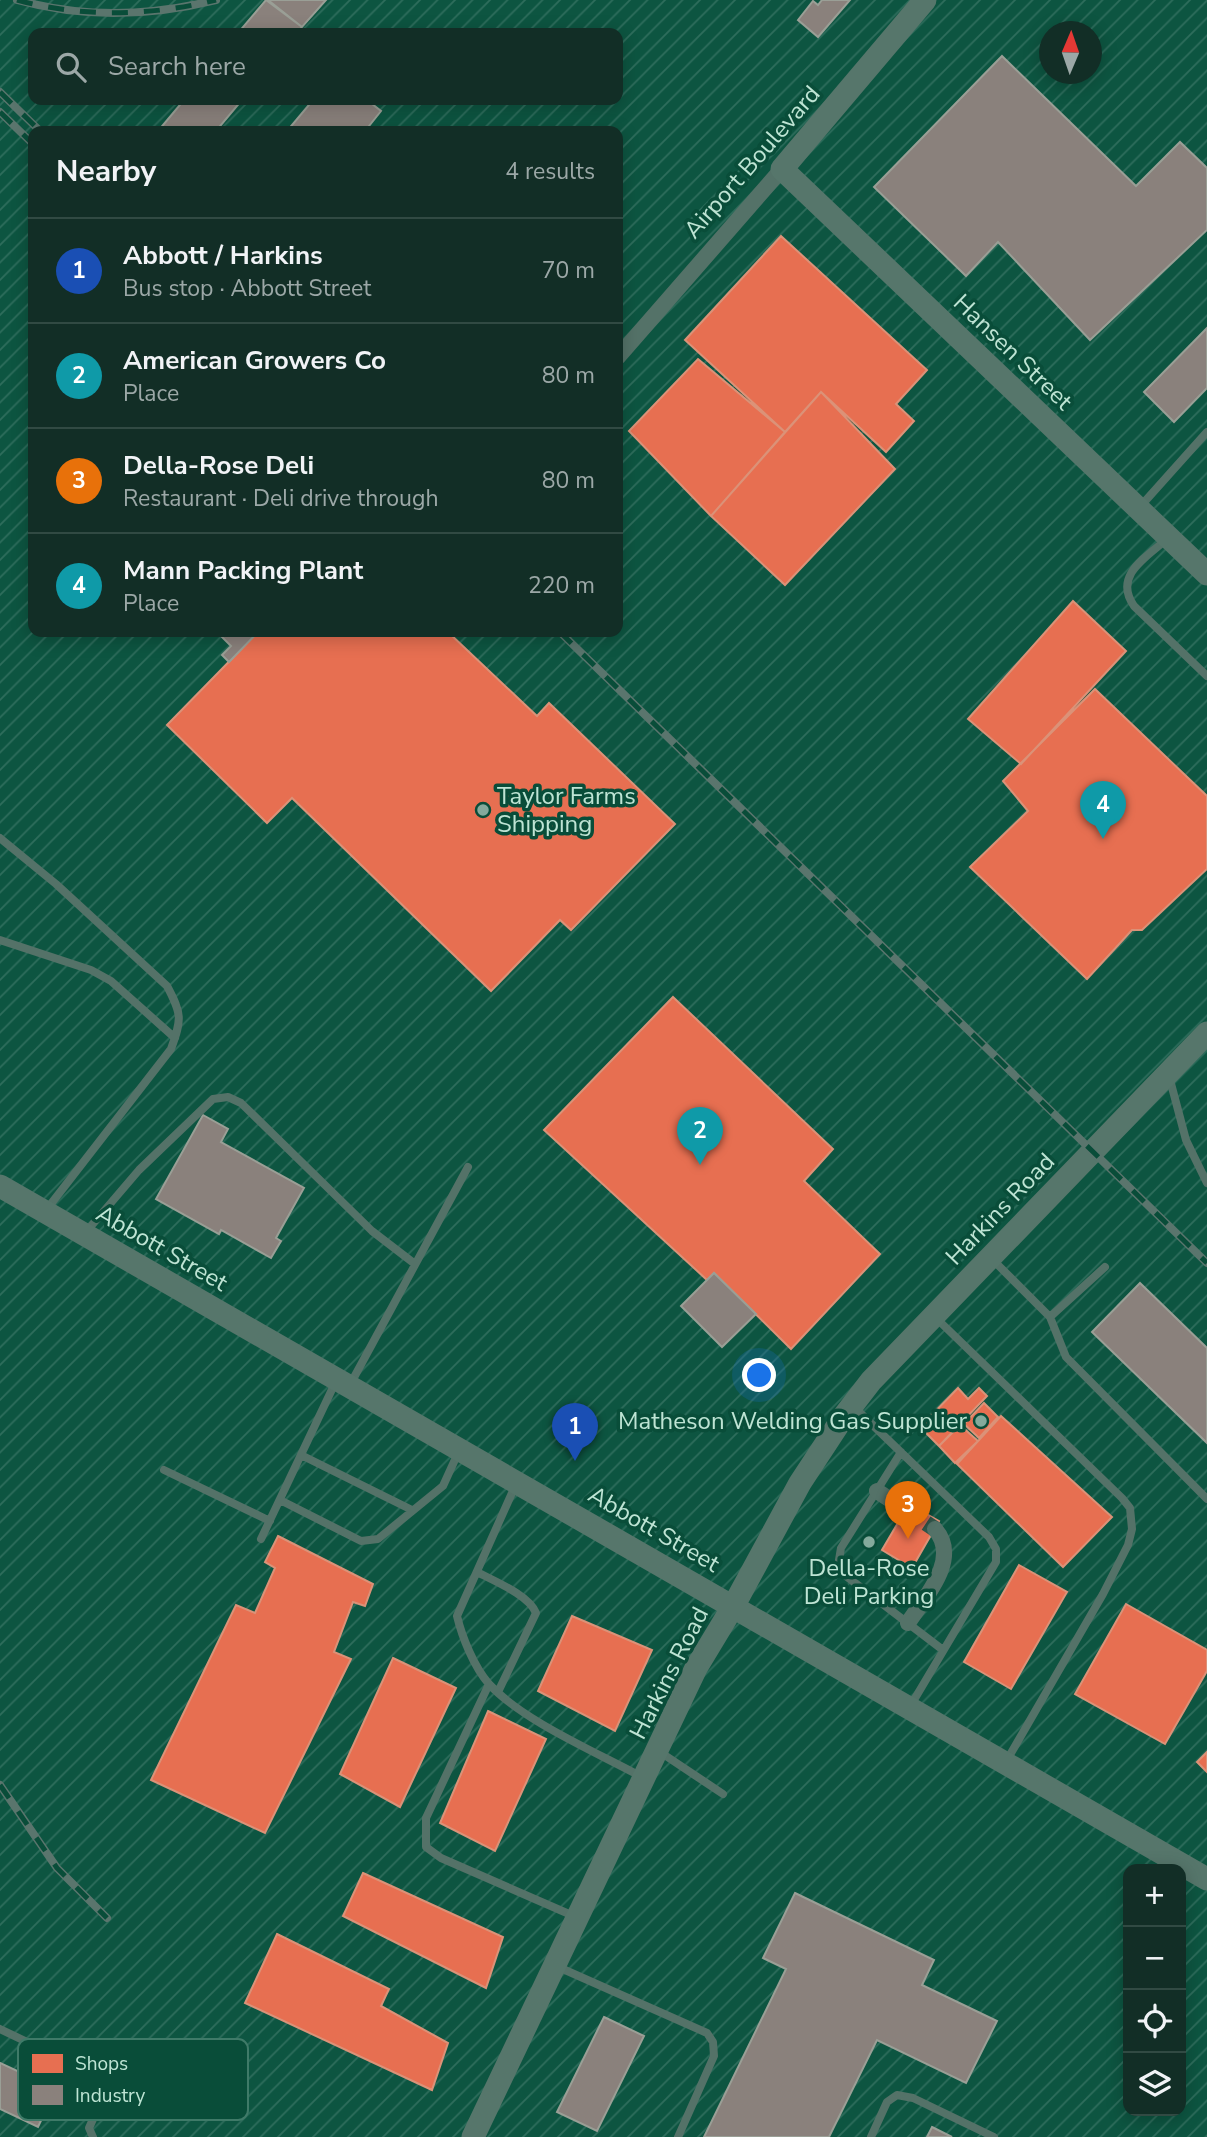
<!DOCTYPE html>
<html lang="en">
<head>
<meta charset="utf-8">
<style>
  body { margin:0; font-family:"Nunito Sans",sans-serif; background:#1b362e; color:#f1f3f6 }
  .controls { position:absolute; right:21px; bottom:21px; display:grid; overflow:hidden; border-radius:14px; box-shadow:0 4px 18px #0003 }
  .controls button { width:63px; height:63px; display:grid; place-items:center; padding:0; border:0; border-bottom:2px solid #314a43; background:#122e26; color:#f1f3f6; font:35px sans-serif }
  .compass { position:absolute; left:1039px; top:21px; width:63px; height:63px; border-radius:50%; background:#122e26; box-shadow:0 4px 18px #0003; rotate:2deg }
  .you { position:absolute; left:760px; top:1376px; width:24px; height:24px; margin:-18px; border:5px solid #fff; border-radius:50%; background:#1a73e8; box-shadow:0 0 0 10px #1a73e833 }
  .badge { display:grid; place-items:center; width:46px; height:46px; border-radius:50%; background:#8bbbb9; color:#fff; font-size:23px; font-weight:700 }
  .pin { position:absolute; translate:-50% -58px; filter:drop-shadow(0 2px 4px #0008) }
  .pin::after { content:''; position:absolute; top:37px; width:24px; height:21px; background:inherit; clip-path:polygon(0 0,100% 0,50% 100%) }
  .list { margin:0; padding:0; list-style:none }
  h2 { display:flex; justify-content:space-between; align-items:center; height:91px; margin:0; padding:0 28px; font-size:30px }
  h2 small { font-size:23px; font-weight:400; color:#9ca8a7 }
  .list li { display:grid; grid-template-columns:46px 1fr auto; gap:21px; align-items:center; box-sizing:border-box; height:105px; padding:0 28px; border-top:2px solid #314a43 }
  .list b { display:block; font-size:26px; white-space:nowrap }
  .list p { margin:0; font-size:23px; white-space:nowrap; color:#9ca8a7 }
  .list em { font-size:23px; font-style:normal; color:#9ca8a7 }
  .icon { flex:none; width:38px; height:38px; fill:none; stroke:currentColor; stroke-width:2; stroke-linecap:round; stroke-linejoin:round }
  .map { position:relative; flex:none; width:1207px; height:2137px; overflow:hidden }
  .search { position:absolute; background:#122e26; box-shadow:0 4px 18px #0003; left:28px; top:28px; width:595px; height:77px; display:flex; align-items:center; gap:18px; box-sizing:border-box; padding:0 24px; border-radius:14px; color:#9ca8a7; font-size:26px }
  .panel { position:absolute; background:#122e26; box-shadow:0 4px 18px #0003; left:28px; top:126px; width:595px; height:511px; border-radius:14px }
  .map>svg:first-child { display:block }
  .industrial { fill:url(#industrial-furrows); fill-rule:evenodd }
  .shops { fill:#e76f51; stroke:#db9278; stroke-width:2 }
  .industry { fill:#8a817c; stroke:#9a9f96; stroke-width:2 }
  .lines { fill:none; stroke-linecap:round; stroke-linejoin:round }
  .street-tunnel { stroke:#31574b; stroke-width:16; stroke-dasharray:16 8; stroke-linecap:butt }
  .lane { stroke:#547268; stroke-width:8 }
  .street { stroke:#547268; stroke-width:16 }
  .secondary { stroke:#56766b; stroke-width:23 }
  .rail-casing { stroke:#5a756d; stroke-width:8 }
  .rail { stroke:#094d39; stroke-width:5; stroke-dasharray:16; stroke-linecap:butt }
  .poi-dot { fill:#84aa9c; stroke:#094d39; stroke-width:2.5 }
  .labels { text-anchor:middle; dominant-baseline:central; stroke-width:7; stroke-linejoin:round; paint-order:stroke }
  .street-label { font-size:24px; fill:#bee4d4; stroke:#094d39 }
  .poi-label { font-size:24px; fill:#bee4d4; stroke:#094d39; text-anchor:start }
  .key { fill:#094d39; stroke:#3f7a68; stroke-width:2 }
  .key-label { font-size:19px; fill:#bee4d4 }
</style>
</head>
<body>
<div class="map">
<svg width="1207" height="2137" viewBox="0 0 1207 2137">
  <defs>
    <pattern id="industrial-furrows" width="10" height="10" patternUnits="userSpaceOnUse" patternTransform="scale(1.75)"><rect width="10" height="10" fill="#0d5541"/><path d="M-1 1l2-2M0 10L10 0M9 11l2-2" fill="none" stroke="#2e6d5c"/></pattern>
  </defs>
  <rect width="100%" height="100%" fill="#183e33"/>
  <path class="industrial" d="M0 0H1207V2137H0ZM1050 32H1092V74H1050ZM33 33H618V100H33ZM33 131H618V632H33ZM1128 1869H1181V2111H1128Z"/>
  <path class="shops" d="M781 236 927 370 896 404 914 421 886 452 821 392 785 432 685 340Z
    M698 359 785 432 711 516 629 431Z
    M821 392 895 469 785 585 711 516Z
    M1073 601 1126 651 1021 764 968 719Z
    M258 632H448L537 716 549 703 675 824 571 930 560 920 491 991 292 798 267 823 167 725Z
    M1095 689 1207 796V869L1142 930H1132L1087 979 970 867 1028 811 1003 781Z
    M673 997 833 1149 804 1181 880 1254 791 1349 714 1273 707 1280 544 1130Z
    M958 1388 968 1399 979 1388 987 1396 939 1446 920 1427Z
    M984 1403 998 1417 979 1438 964 1424Z
    M1001 1416 1112 1517 1063 1567 957 1464Z
    M960 1425 978 1441 955 1463 939 1446Z
    M909 1504 939 1521 912 1568 882 1550Z
    M278 1536 373 1584 365 1606 353 1602 334 1652 351 1659 265 1833 151 1780 236 1605 255 1613 275 1568 265 1562Z
    M1019 1565 1067 1592 1011 1689 964 1662Z
    M1126 1604 1207 1650V1671L1165 1744 1075 1694Z
    M572 1616 652 1650 615 1731 538 1691Z
    M393 1658 456 1688 400 1807 340 1774Z
    M488 1711 546 1739 495 1851 440 1823Z
    M1207 1752V1772L1197 1762Z
    M363 1873 503 1937 486 1988 343 1916Z
    M277 1934 389 1989 381 2006 448 2043 432 2090 245 2003Z"/>
  <path class="industry" d="M266 0 302 27 297 33H238Z
    M268 0H326L302 27Z
    M822 0H850L818 37 798 20 813 1 818 5Z
    M1002 56 1136 186 1180 142 1207 168V230L1090 340 998 242 966 276 874 187Z
    M184 100H242L216 131H158Z
    M313 100H367L381 111 365 131H287Z
    M1207 328V388L1174 422 1144 392Z
    M217 632H258L229 662 222 655 231 646Z
    M203 1115 228 1129 221 1142 304 1188 276 1238 281 1241 271 1258 221 1230 219 1234 156 1199Z
    M714 1273 756 1314 722 1347 681 1306Z
    M1140 1283 1207 1348V1443L1092 1332Z
    M795 1893 934 1960 922 1985 997 2021 966 2083 877 2040 829 2137H704L786 1969 763 1958Z
    M604 2017 644 2036 597 2131 557 2112Z
    M0 2063 56 2089 38 2127 0 2109Z
    M932 2127 952 2137H927Z"/>
  <g class="lines">
    <path class="street-tunnel" d="M906 1510 935 1529"/>
    <path class="lane" d="M1139 508 1207 432
      M1167 539C1145 558 1113 576 1134 606L1207 676
      M0 838 56 884 167 986C182 1014 182 1019 171 1049L47 1209
      M0 940 91 970 111 981 175 1038
      M1169 1076 1186 1140 1207 1183
      M86 1232 139 1170 213 1099 228 1097 241 1103 372 1231 415 1264
      M992 1259 1050 1317 1105 1267
      M935 1317 1122 1498 1130 1508 1132 1529 1128 1545 1103 1594 1007 1760
      M1050 1317 1066 1357 1207 1499
      M351 1383 468 1167
      M855 1408 989 1537 996 1549V1562L911 1705
      M901 1452 841 1548 839 1560 842 1573 943 1650
      M301 1455 412 1510
      M164 1470 270 1521
      M516 1484 457 1616C462 1637 474 1667 489 1684 523 1721 596 1752 642 1777
      M280 1500 361 1541 378 1539 443 1486 458 1453
      M261 1539 336 1381
      M477 1572C494 1581 529 1595 536 1613L498 1692
      M489 1684 426 1818V1847L441 1858 576 1917
      M660 1752 723 1794
      M556 1966 707 2033 713 2042 714 2056 678 2137
      M0 2029 102 2078 107 2088 89 2128 93 2137
      M871 2137 887 2102 897 2095 913 2098 994 2137"/>
    <path class="street" d="M618 357 782 169
      M877 1491 906 1510
      M908 1623C925 1597 961 1559 935 1529"/>
    <path class="secondary" d="M925 0 782 169 1207 574
      M0 1186 1207 1879
      M473 2137 696 1668 734 1605 800 1483 844 1416 871 1381 1207 1033"/>
    <defs>
      <path id="rail" d="M17 0C82 18 151 16 216 0
        M0 92 40 131
        M0 112 33 144
        M560 632 1207 1263
        M0 1785 57 1868 107 1918"/>
    </defs>
    <use href="#rail" class="rail-casing"/>
    <use href="#rail" class="rail"/>
  </g>
  <g class="poi-dot">
    <circle cx="483" cy="810" r="7"/>
    <circle cx="981" cy="1421" r="7"/>
    <circle cx="869" cy="1542" r="7"/>
  </g>
  <g class="labels">
    <g class="street-label">
      <text transform="translate(752 162) rotate(-49)">Airport Boulevard</text>
      <text transform="translate(1013 352) rotate(44)">Hansen Street</text>
      <text transform="translate(1000 1209) rotate(-46)">Harkins Road</text>
      <text transform="translate(162 1248) rotate(30)">Abbott Street</text>
      <text transform="translate(654 1529) rotate(30)">Abbott Street</text>
      <text transform="translate(669 1673) rotate(-63)">Harkins Road</text>
    </g>
    <g class="poi-label">
      <text x="497" y="796">Taylor Farms<tspan x="497" dy="28">Shipping</tspan></text>
      <text x="967" y="1421" text-anchor="end">Matheson Welding Gas Supplier</text>
      <text x="869" y="1568" text-anchor="middle">Della-Rose<tspan x="869" dy="28">Deli Parking</tspan></text>
    </g>
  </g>
  <rect x="18" y="2039" width="230" height="81" rx="10" class="key"/>
  <rect x="32" y="2054" width="31" height="19" fill="#e76f51"/>
  <rect x="32" y="2085" width="31" height="20" fill="#8a817c"/>
  <g class="key-label">
    <text x="75" y="2070">Shops</text>
    <text x="75" y="2102">Industry</text>
  </g>
</svg>
<div class="controls">
<button>+</button>
<button>−</button>
<button><svg class="icon" aria-label="locate" viewBox="0 0 24 24"><circle cx="12" cy="12" r="6"/><path d="M12 2v4M12 18v4M2 12h4M18 12h4"/></svg></button>
<button><svg class="icon" aria-label="layers" viewBox="0 0 24 24"><path d="M12 4l9 5-9 5-9-5zM3 14l9 5 9-5"/></svg></button>
</div>
<svg class="compass" viewBox="-18 -18 36 36"><path d="M0-13l5 13h-10z" fill="#e53935"/><path d="M0 13l5-13h-10z" fill="#9ca8a7"/></svg>
<div class="you"></div>
<div class="pin badge" style="left:575px;top:1461px;background:#1a4fb4">1</div>
<div class="pin badge" style="left:700px;top:1165px;background:#0f9aa8">2</div>
<div class="pin badge" style="left:908px;top:1539px;background:#e8710a">3</div>
<div class="pin badge" style="left:1103px;top:839px;background:#0f9aa8">4</div>
<div class="search"><svg class="icon" aria-label="search" viewBox="0 0 24 24"><circle cx="10" cy="10" r="6"/><path d="M15 15l6 6"/></svg>Search here</div>
<section class="panel">
<h2>Nearby<small>4 results</small></h2>
<ul class="list">
<li><span class="badge" style="background:#1a4fb4">1</span><div><b>Abbott / Harkins</b><p>Bus stop · Abbott Street</p></div><em>70 m</em></li>
<li><span class="badge" style="background:#0f9aa8">2</span><div><b>American Growers Co</b><p>Place</p></div><em>80 m</em></li>
<li><span class="badge" style="background:#e8710a">3</span><div><b>Della-Rose Deli</b><p>Restaurant · Deli drive through</p></div><em>80 m</em></li>
<li><span class="badge" style="background:#0f9aa8">4</span><div><b>Mann Packing Plant</b><p>Place</p></div><em>220 m</em></li>
</ul>
</section>
</div>
</body>
</html>
